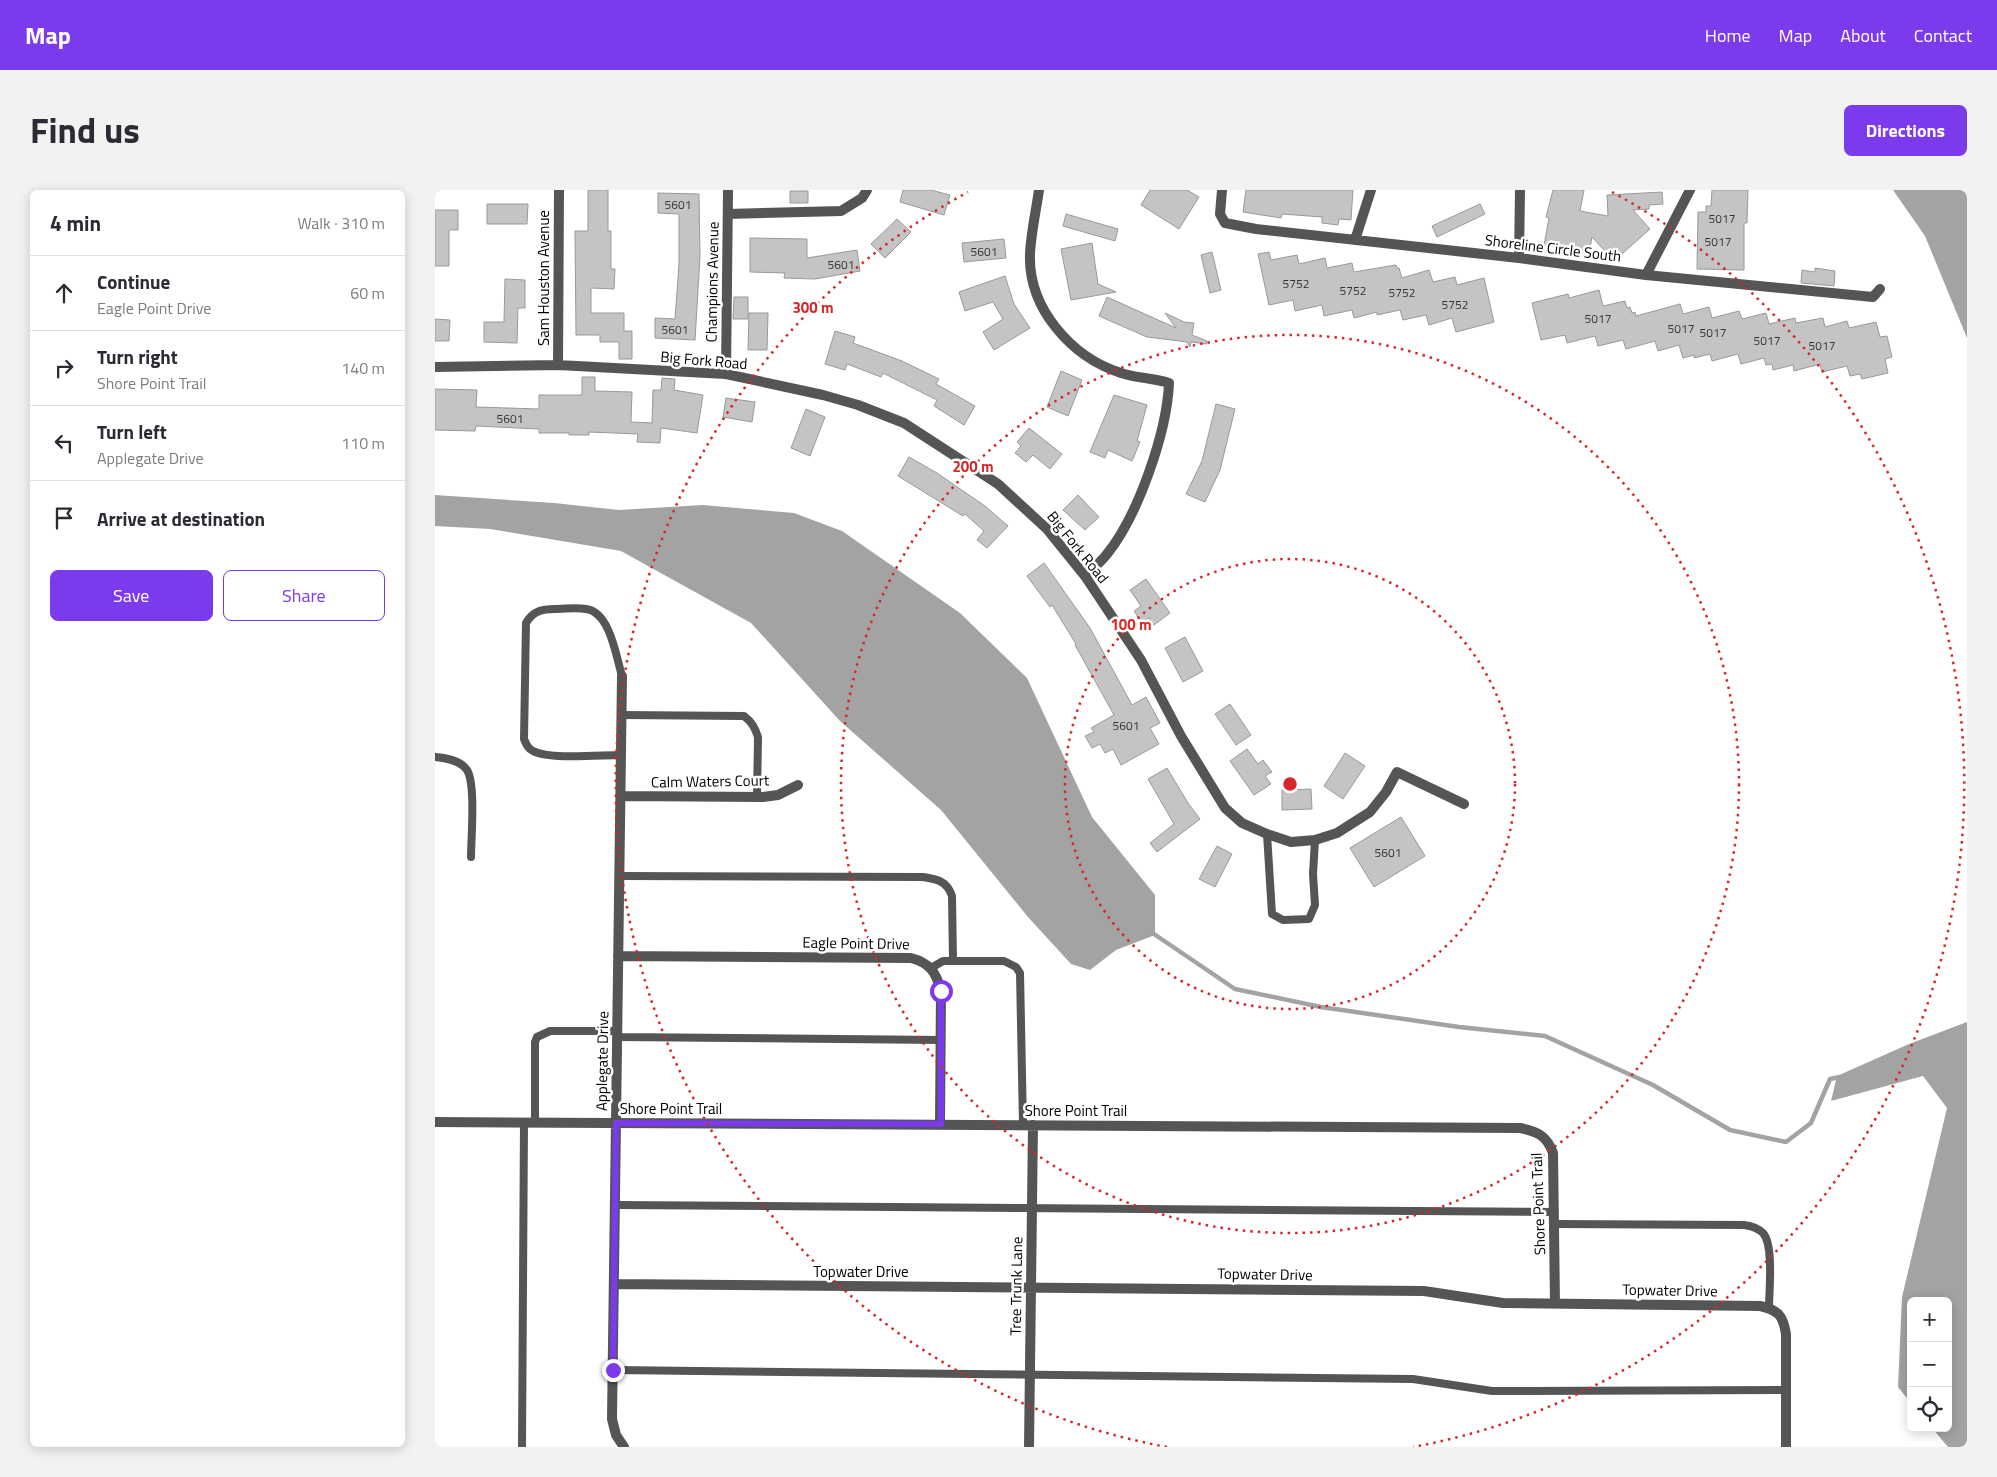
<!DOCTYPE html>
<html lang="en">
<head>
<meta charset="utf-8">
<style>
  body { margin:0; font-family:"Titillium Web",sans-serif; background:#f2f2f3; color:#2b2b33 }
  .controls { position:absolute; right:15px; bottom:15px; display:grid; overflow:hidden; border-radius:8px; box-shadow:0 2px 12px #0003 }
  .controls button { width:45px; height:45px; display:grid; place-items:center; padding:0; border:0; border-bottom:1px solid #e1e1e2; background:#fff; color:#2b2b33; font:25px sans-serif }
  .stop { position:absolute; width:15px; height:15px; margin:-11px; border:4px solid #7c3aed; border-radius:50%; background:#fff }
  .stop.end { background:#7c3aed; border-color:#fff; box-shadow:0 1px 5px #0008 }
  .list { margin:0; padding:0; list-style:none }
  h2 { display:flex; justify-content:space-between; align-items:center; height:65px; margin:0; padding:0 20px; font-size:21px }
  h2 small { font-size:16px; font-weight:400; color:#7c7c81 }
  .list li { display:grid; grid-template-columns:32px 1fr auto; gap:15px; align-items:center; box-sizing:border-box; height:75px; padding:0 20px; border-top:1px solid #e1e1e2 }
  .list b { display:block; font-size:19px; white-space:nowrap }
  .list p { margin:0; font-size:16px; white-space:nowrap; color:#7c7c81 }
  .list em { font-size:16px; font-style:normal; color:#7c7c81 }
  .actions { display:flex; gap:10px; padding:15px 20px }
  .actions a { flex:1; padding:11px 0; border:1px solid #7c3aed; border-radius:8px; text-align:center; font-size:18px; color:#7c3aed }
  .actions .main { background:#7c3aed; color:#fff }
  .icon { flex:none; width:28px; height:28px; fill:none; stroke:currentColor; stroke-width:2; stroke-linecap:round; stroke-linejoin:round }
  .map { position:relative; flex:none; width:1532px; height:1257px; overflow:hidden; border-radius:8px }
  header { display:flex; align-items:center; gap:30px; box-sizing:border-box; height:70px; padding:0 25px; background:#7c3aed; color:#fff }
  header strong { font-size:24px }
  nav { display:flex; gap:28px; margin-inline-start:auto; font-size:18px }
  .intro { display:flex; align-items:center; justify-content:space-between; box-sizing:border-box; height:120px; padding:0 30px }
  h1 { margin:0; font-size:35px }
  .button { padding:12px 22px; border-radius:8px; background:#7c3aed; color:#fff; font-size:18px; font-weight:700 }
  main { display:flex; gap:30px; padding:0 30px }
  aside { flex:1; background:#fff; border-radius:8px; box-shadow:0 2px 12px #0003 }
  .map>svg:first-child { display:block }
  .water { fill:#a3a3a3 }
  .lines { fill:none; stroke-linecap:round; stroke-linejoin:round }
  .stream { stroke:#a3a3a3; stroke-width:4.5 }
  .building { fill:#c4c4c4; stroke:#999 }
  .service { stroke:#555; stroke-width:8 }
  .minor { stroke:#555; stroke-width:10 }
  .route { stroke:#7c3aed; stroke-width:6 }
  .ring { fill:none; stroke:#d62828; stroke-width:2.5; stroke-dasharray:2.5 5 }
  .labels { text-anchor:middle; dominant-baseline:central; stroke-width:5; stroke-linejoin:round; paint-order:stroke }
  .number-label { font-size:12px; fill:#313131 }
  .street-label { font-size:15px; fill:#000; stroke:#fff }
  .centre { fill:#d62828; stroke:#fff; stroke-width:2.5 }
  .ring-label { font-size:15px; text-anchor:middle; font-weight:bold; fill:#d62828; stroke:#fff; stroke-width:5; stroke-linejoin:round; paint-order:stroke }
</style>
</head>
<body>
<header>
<strong>Map</strong>
<nav><a>Home</a><a>Map</a><a>About</a><a>Contact</a></nav>
</header>
<div class="intro"><h1>Find us</h1><a class="button">Directions</a></div>
<main>
<aside>
<h2>4 min<small>Walk · 310 m</small></h2>
<ul class="list">
<li><svg class="icon" aria-label="ahead" viewBox="0 0 24 24"><path d="M12 20V5M6 11l6-6 6 6"/></svg><div><b>Continue</b><p>Eagle Point Drive</p></div><em>60 m</em></li>
<li><svg class="icon" aria-label="right" viewBox="0 0 24 24"><path d="M7 20v-9h11M14 6l5 5-5 5"/></svg><div><b>Turn right</b><p>Shore Point Trail</p></div><em>140 m</em></li>
<li><svg class="icon" aria-label="left" viewBox="0 0 24 24"><path d="M17 20v-9H6M10 6l-5 5 5 5"/></svg><div><b>Turn left</b><p>Applegate Drive</p></div><em>110 m</em></li>
<li><svg class="icon" aria-label="arrive" viewBox="0 0 24 24"><path d="M6 21V4h12l-3 4 3 4H6"/></svg><div><b>Arrive at destination</b></div></li>
</ul>
<div class="actions"><a class="main">Save</a><a>Share</a></div>
</aside>
<div class="map">
<svg width="1532" height="1257" viewBox="0 0 1532 1257">
  <rect width="100%" height="100%" fill="#fff"/>
  <path class="water" d="M1458 0H1532V148L1490 46Z
    M0 305 119 313 184 320 268 315 359 323 407 341 525 423 592 488 657 627 720 705V745L681 760 655 780 636 774 593 727 506 620 405 531 316 433 186 361 55 339 0 336Z
    M1532 832V1257H1513L1497 1238H1513V1111H1476V1213L1463 1197 1467 1107 1512 918 1488 886 1396 911 1402 886 1474 854Z"/>
  <g class="lines">
    <path class="stream" d="M716 742 800 799 886 817 1024 837 1110 846 1218 895 1295 940 1351 952 1376 933 1395 889 1405 887"/>
  </g>
  <path class="building" d="M153 0H173V41H176V79H180L179 99 156 98V123H189V141H197V169H184V152H165V145H141L140 41H153Z
    M468 0H496L515 5 509 25 465 12Z
    M715 0H752L764 7 744 39 706 15Z
    M811 0H918L916 30 904 29 903 35 887 33V27L847 24 846 28 808 22Z
    M1118 0H1149L1145 21 1173 26 1172 5 1227 2 1228 14 1214 15V19L1198 20 1215 39 1179 71 1157 47 1154 63 1109 55 1114 28 1111 27Z
    M1277 0H1313L1312 33H1309V80L1262 79 1263 22H1271V16H1276Z
    M355 1H373V13H355Z
    M223 3 264 4 265 66 260 150 220 148V128L240 129 244 74V24L223 23Z
    M52 14H93L92 34H52Z
    M1045 14 1050 24 1002 47 997 36Z
    M0 20H23V40H14V76H0Z
    M631 24 683 39 680 51 628 36Z
    M462 29 476 42 450 68 436 54Z
    M315 48 372 49V68L422 60 425 81 380 89 349 88 350 83 315 82Z
    M569 49 571 68 529 72 527 53Z
    M657 53 663 94 681 102 636 110 626 59Z
    M777 62 786 100 775 103 766 65Z
    M834 62 836 70 862 65 864 74 890 68 892 78 917 73 919 82 961 75 962 78H964L967 88 994 80 998 92 1020 87 1022 95 1049 88 1059 132 1021 142 1017 128 994 135 991 125 968 130 965 120 942 125V122L919 128 917 120 889 126 887 115 860 121 858 110 834 115 823 64Z
    M1380 78 1400 81 1399 96 1366 93 1367 80 1380 82Z
    M570 86 579 114 595 138 559 160 548 142 568 129 558 112 530 121 524 102Z
    M70 89 90 90V118H83L82 153 49 152V132H69Z
    M1164 100 1168 116 1190 111 1192 118 1195 117 1197 123 1200 122 1201 126 1245 114 1248 124 1274 117 1277 128 1304 121 1307 129 1331 123 1334 134 1360 128 1361 133 1388 128 1390 137 1412 131 1414 138 1441 132 1445 147 1452 146 1457 167 1450 169 1453 183 1427 189 1425 184 1415 186 1412 176 1387 182 1385 174 1359 181 1358 175 1338 180 1337 174 1331 175 1329 168 1306 174 1303 164 1277 171 1275 164 1259 168V165L1248 168 1244 155 1223 161 1220 151 1191 159 1188 150 1163 156 1160 146 1132 153 1130 145 1106 150 1097 113 1133 104 1134 108Z
    M299 107H313V129H298Z
    M672 107 741 138 730 123 749 132 759 133 757 145 772 151 771 154 756 152 755 157 752 152 712 147 664 126Z
    M314 123H333L332 160H313Z
    M0 129 15 130 14 151H0Z
    M400 141 420 147 418 153 467 171 504 189 501 194 540 216 529 235 499 216 502 210 448 183 446 187 412 174 410 180 390 174Z
    M626 181 647 190 633 226 612 217Z
    M147 187H160V201L197 202 196 232 217 233 218 200H226L227 188 240 189 239 200 268 205 262 243 226 238 225 253 202 252 203 244 154 242V245H134V243H104V239L41 236 40 241 0 240V199L42 200 41 217 104 219V205H147Z
    M679 205 712 215 702 251 705 252 697 271 673 260 670 268 655 262Z
    M291 208 320 212 317 232 288 227Z
    M781 214 800 219 785 280 770 312 751 304 767 271Z
    M371 219 390 227 375 266 356 258Z
    M594 238 627 264 615 279 598 265 591 272 580 263 586 256 582 252Z
    M474 267 502 283 550 316 573 336 552 358 542 350 549 341 530 324 528 326 463 286Z
    M643 305 664 327 650 340 628 320Z
    M609 373 655 438 697 515 711 507 725 533 715 538 724 554 686 575 678 559 670 563 665 554 657 558 650 546 659 542 656 538 679 525 640 455 641 454 617 415 615 417 592 386Z
    M711 389 735 423 719 435 714 428 707 433 699 421 706 416 695 400Z
    M750 447 768 481 748 492 730 458Z
    M795 514 816 545 801 555 780 524Z
    M812 559 823 574 828 570 837 582 830 586 836 594 819 605 795 571Z
    M910 563 930 576 908 609 889 596Z
    M732 578 753 613 765 629 722 662 715 653 739 634 713 589Z
    M876 599 877 619 847 620V600Z
    M966 627 990 666 939 697 915 658Z
    M782 656 797 664 780 697 764 689Z"/>
  <g class="lines">
    <path class="service" d="M187 525 309 526C317 532 320 538 323 547L322 607
      M186 565C165 565 115 570 98 561 93 559 91 554 89 549L91 433C98 421 107 419 120 419 130 419 141 417 151 419 175 422 181 466 187 486
      M0 567C11 568 25 570 32 580 41 594 36 649 36 667
      M832 644 837 724 848 730 874 729 880 715 878 684 880 650
      M185 686 488 687C502 689 512 691 517 706L518 771
      M496 778 508 771H569L581 777 585 783 588 935
      M182 847 506 850
      M100 933V852L102 847 115 841H182
      M180 1015 1119 1022
      M1119 1034 1309 1035C1316 1036 1323 1038 1328 1043 1339 1055 1334 1101 1334 1118
      M178 1180 978 1189 1057 1201 1351 1200
      M87 1257 89 932"/>
    <path class="minor" d="M604 0C601 21 596 43 595 64 593 118 636 167 686 183 701 188 718 188 734 193 732 242 703 326 672 364 666 372 657 379 650 386
      M787 0 785 24 790 33 821 39 1084 68 1211 85 1438 107 1445 99
      M293 24 406 21 427 8 432 0
      M920 50 936 0
      M1084 68 1085 0
      M1211 85 1255 0
      M123 175 124 0
      M0 177 123 175 291 184 388 205 423 215 469 233 563 294 612 339 650 386 706 470 746 546 790 618 807 633 832 644 856 652 880 650 902 643 935 622 951 602 962 582 1029 614
      M291 184 293 0
      M187 486 177 1229 181 1245 189 1257
      M186 606 328 607 343 605 363 595
      M183 766 476 768C495 773 501 782 506 801L505 934
      M0 932 1085 938C1102 941 1112 946 1118 963L1120 1114
      M179 1094 989 1101 1068 1113 1325 1116C1343 1120 1348 1125 1351 1144V1257
      M594 1257 598 935"/>
  </g>
  <g class="lines">
    <path class="route" d="M178 1180 181 933 506 934V801"/>
  </g>
  <g class="ring">
    <circle cx="855" cy="594" r="225"/>
    <circle cx="855" cy="594" r="449"/>
    <path d="M732 1257A674 674 0 0 1 533 2M1177 2A674 674 0 0 1 978 1257"/>
  </g>
  <g class="labels">
    <g class="number-label">
      <text x="243" y="14">5601</text>
      <text x="1287" y="28">5017</text>
      <text x="1283" y="51">5017</text>
      <text x="549" y="61">5601</text>
      <text x="406" y="74">5601</text>
      <text x="861" y="93">5752</text>
      <text x="918" y="100">5752</text>
      <text x="967" y="102">5752</text>
      <text x="1020" y="114">5752</text>
      <text x="1163" y="128">5017</text>
      <text x="1246" y="138">5017</text>
      <text x="240" y="139">5601</text>
      <text x="1278" y="142">5017</text>
      <text x="1332" y="150">5017</text>
      <text x="1387" y="155">5017</text>
      <text x="75" y="228">5601</text>
      <text x="691" y="535">5601</text>
      <text x="953" y="662">5601</text>
    </g>
    <g class="street-label">
      <text transform="translate(1118 58) rotate(7)">Shoreline Circle South</text>
      <text transform="translate(108 88) rotate(-90)">Sam Houston Avenue</text>
      <text transform="translate(277 92) rotate(-89)">Champions Avenue</text>
      <text transform="translate(269 170) rotate(5)">Big Fork Road</text>
      <text transform="translate(643 357) rotate(51)">Big Fork Road</text>
      <text transform="translate(275 591) rotate(-1)">Calm Waters Court</text>
      <text transform="translate(421 753) rotate(1)">Eagle Point Drive</text>
      <text transform="translate(167 871) rotate(-89)">Applegate Drive</text>
      <text x="236" y="918">Shore Point Trail</text>
      <text x="641" y="920">Shore Point Trail</text>
      <text transform="translate(1103 1014) rotate(-92)">Shore Point Trail</text>
      <text x="426" y="1081">Topwater Drive</text>
      <text transform="translate(830 1084) rotate(1)">Topwater Drive</text>
      <text transform="translate(581 1096) rotate(-89)">Tree Trunk Lane</text>
      <text transform="translate(1235 1100) rotate(1)">Topwater Drive</text>
    </g>
  </g>
  <circle cx="855" cy="594" r="8" class="centre"/>
  <g class="ring-label">
    <text x="378" y="123">300 m</text>
    <text x="538" y="282">200 m</text>
    <text x="696" y="440">100 m</text>
  </g>
</svg>
<div class="controls">
<button>+</button>
<button>−</button>
<button><svg class="icon" aria-label="locate" viewBox="0 0 24 24"><circle cx="12" cy="12" r="6"/><path d="M12 2v4M12 18v4M2 12h4M18 12h4"/></svg></button>
</div>
<div class="stop" style="left:506px;top:801px"></div>
<div class="stop end" style="left:178px;top:1180px"></div>
</div>
</main>
</body>
</html>
